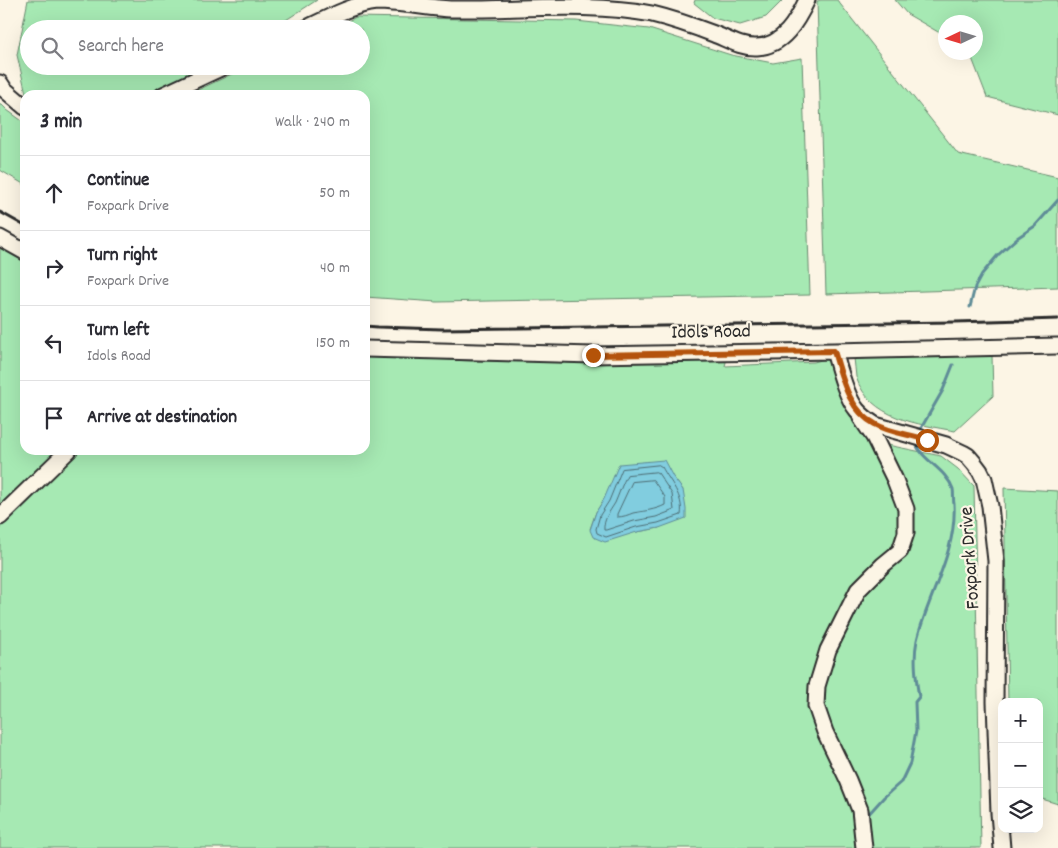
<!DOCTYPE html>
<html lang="en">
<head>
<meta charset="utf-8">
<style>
  body { margin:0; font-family:Dekko,sans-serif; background:#f2f2f3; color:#2b2b33 }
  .controls { position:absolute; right:15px; bottom:15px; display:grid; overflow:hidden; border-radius:10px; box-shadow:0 5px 20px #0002 }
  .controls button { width:45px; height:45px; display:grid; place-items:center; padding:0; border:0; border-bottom:1px solid #e1e1e2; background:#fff; color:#2b2b33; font:25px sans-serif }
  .compass { position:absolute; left:938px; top:15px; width:45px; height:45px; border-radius:50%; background:#fff; box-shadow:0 5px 20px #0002; rotate:266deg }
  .stop { position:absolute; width:15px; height:15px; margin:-11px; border:4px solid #b45309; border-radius:50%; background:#fff }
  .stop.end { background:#b45309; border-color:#fff; box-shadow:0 1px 5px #0008 }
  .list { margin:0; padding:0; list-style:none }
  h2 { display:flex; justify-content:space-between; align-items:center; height:65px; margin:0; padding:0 20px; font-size:21px }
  h2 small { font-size:16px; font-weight:400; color:#7c7c81 }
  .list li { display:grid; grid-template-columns:32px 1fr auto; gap:15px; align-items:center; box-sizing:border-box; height:75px; padding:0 20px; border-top:1px solid #e1e1e2 }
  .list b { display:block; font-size:19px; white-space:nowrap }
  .list p { margin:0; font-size:16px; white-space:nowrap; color:#7c7c81 }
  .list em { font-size:16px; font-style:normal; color:#7c7c81 }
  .icon { flex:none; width:28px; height:28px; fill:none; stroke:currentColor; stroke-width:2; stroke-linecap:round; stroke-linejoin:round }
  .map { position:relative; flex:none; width:1058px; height:848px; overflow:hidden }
  .search { position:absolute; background:#fff; box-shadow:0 5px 20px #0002; left:20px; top:20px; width:350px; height:55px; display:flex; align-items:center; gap:12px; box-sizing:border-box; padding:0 18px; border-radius:28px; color:#7c7c81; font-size:19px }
  .panel { position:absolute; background:#fff; box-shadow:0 5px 20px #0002; left:20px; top:90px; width:350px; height:365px; border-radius:15px }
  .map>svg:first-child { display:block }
  .green { fill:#a6e9b3; stroke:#688a6f; fill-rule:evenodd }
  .water { fill:#81cddf; stroke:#5f8c97 }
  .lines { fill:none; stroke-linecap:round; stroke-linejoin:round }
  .shore { stroke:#4d6c73; stroke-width:1 }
  .stream { stroke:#5f8c97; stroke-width:3 }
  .minor-casing { stroke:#2b2b2b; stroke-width:19 }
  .minor { stroke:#fcf5e5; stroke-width:15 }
  .rail { stroke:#2b2b2b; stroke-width:3 }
  .route { stroke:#b45309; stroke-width:6 }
  .labels { text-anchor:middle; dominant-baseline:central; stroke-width:4.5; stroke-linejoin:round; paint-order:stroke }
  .street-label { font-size:20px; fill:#2b2b2b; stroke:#fcf5e5 }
</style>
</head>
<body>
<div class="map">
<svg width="1058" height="848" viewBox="0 0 1058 848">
  <rect width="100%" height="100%" fill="#fcf5e5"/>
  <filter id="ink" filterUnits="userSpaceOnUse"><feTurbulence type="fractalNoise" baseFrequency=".02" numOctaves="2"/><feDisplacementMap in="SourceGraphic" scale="10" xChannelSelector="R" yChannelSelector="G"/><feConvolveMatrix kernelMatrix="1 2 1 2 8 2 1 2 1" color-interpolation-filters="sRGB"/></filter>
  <g filter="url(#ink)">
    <path class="green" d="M28 0H317L272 29H29V66H208L148 95H28L26 93 17 55Z
      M695 0H783L766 17 740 25 713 18 694 3Z
      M821 0H837L958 154 1058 177V287L826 294 817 1Z
      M895 0H1058V115L987 97 970 53 976 52V22H946L945 36 907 14Z
      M356 17 576 21 649 29 731 55 773 63 802 58 810 295 437 302 365 297V95H187L249 66H361V29H331Z
      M0 103 7 110 25 123V185L0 170Z
      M0 247 25 260V450H365V356L472 361 727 358 725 366 814 362 829 358 868 441 941 456 958 469 974 486 981 848H0ZM673 477 683 490 659 528 637 532 590 529 596 512 604 499Z
      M992 355 993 396 955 431C918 424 870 419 856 377 855 371 855 364 854 358Z
      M1004 488 1058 491V804L1039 798V702H1008Z"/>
    <path class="water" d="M664 460 673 477 683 490 686 509V518L659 528 637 532 605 542 593 537 590 530 596 512 604 499 619 464Z"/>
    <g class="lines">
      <path class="shore" d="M659 465 662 467C670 482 684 496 681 515L658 523 636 527 606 537 597 533 596 529 600 515 609 501 622 469Z
        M656 472 658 473 672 494 674 510 656 517 634 521 606 530H604C603 520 610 511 615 503 619 494 622 484 627 475Z
        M653 480 665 497V505C655 510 644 511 633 513 628 515 623 517 617 517V514L632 482Z"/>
      <path class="stream" d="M970 307 975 287 982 274 998 255 1017 238 1035 226 1058 200
        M920 430 943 390 953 365
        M866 817 884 797 901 782 910 763 916 731 915 702 919 697C916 679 913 659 917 640 928 595 957 552 954 504 953 500 954 494 953 489 946 469 922 461 915 442"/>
      <defs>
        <path id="minor" d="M305 29C328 18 351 5 376 2 381 2 386 2 391 3 411 4 431 8 451 9 516 10 589 2 652 14 673 19 693 26 714 34 727 39 742 48 757 47 783 46 797 21 807 0
          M0 83 4 89 25 107
          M163 95 225 66
          M0 238 25 252
          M365 349 593 355 834 351 1058 346
          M834 351C839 368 846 397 857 410 862 416 869 421 875 425L946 445 963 453 968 456 974 463 980 471 984 479 990 506 996 561 995 702 999 813 1002 848
          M861 418 874 437 895 480 906 509V533L900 551 883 565 858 590 828 650 817 686 816 706 825 732 848 780 860 810 864 848
          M0 517 69 450"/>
      </defs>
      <use href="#minor" class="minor-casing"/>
      <use href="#minor" class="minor"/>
      <path class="rail" d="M0 212 25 226
        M365 326 378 327 442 329 955 322 1058 319"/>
    </g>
  </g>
  <g class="lines" filter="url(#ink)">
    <path class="route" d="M593 355 834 351C842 377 848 410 875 424 890 433 910 434 927 440"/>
  </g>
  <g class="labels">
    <g class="street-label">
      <text transform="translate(711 333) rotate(-1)">Idols Road</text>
      <text transform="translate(971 558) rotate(-94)">Foxpark Drive</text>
    </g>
  </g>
</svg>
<div class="controls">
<button>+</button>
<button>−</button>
<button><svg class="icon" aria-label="layers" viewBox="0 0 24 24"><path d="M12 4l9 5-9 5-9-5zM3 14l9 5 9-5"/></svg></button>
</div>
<svg class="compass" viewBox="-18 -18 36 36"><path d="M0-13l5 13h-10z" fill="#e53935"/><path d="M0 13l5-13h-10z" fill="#7c7c81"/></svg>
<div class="stop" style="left:927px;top:440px"></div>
<div class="stop end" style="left:593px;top:355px"></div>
<div class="search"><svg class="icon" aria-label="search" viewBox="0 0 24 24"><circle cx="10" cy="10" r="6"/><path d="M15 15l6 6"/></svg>Search here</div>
<section class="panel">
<h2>3 min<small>Walk · 240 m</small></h2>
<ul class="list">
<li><svg class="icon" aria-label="ahead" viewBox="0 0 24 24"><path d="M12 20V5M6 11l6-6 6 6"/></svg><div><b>Continue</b><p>Foxpark Drive</p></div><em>50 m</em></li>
<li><svg class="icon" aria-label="right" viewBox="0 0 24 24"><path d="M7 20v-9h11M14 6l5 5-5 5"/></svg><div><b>Turn right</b><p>Foxpark Drive</p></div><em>40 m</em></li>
<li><svg class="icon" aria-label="left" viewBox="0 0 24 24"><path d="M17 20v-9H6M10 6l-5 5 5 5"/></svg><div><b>Turn left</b><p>Idols Road</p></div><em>150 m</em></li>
<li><svg class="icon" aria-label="arrive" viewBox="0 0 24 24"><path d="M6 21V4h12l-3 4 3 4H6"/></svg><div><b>Arrive at destination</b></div></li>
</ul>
</section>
</div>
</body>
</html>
